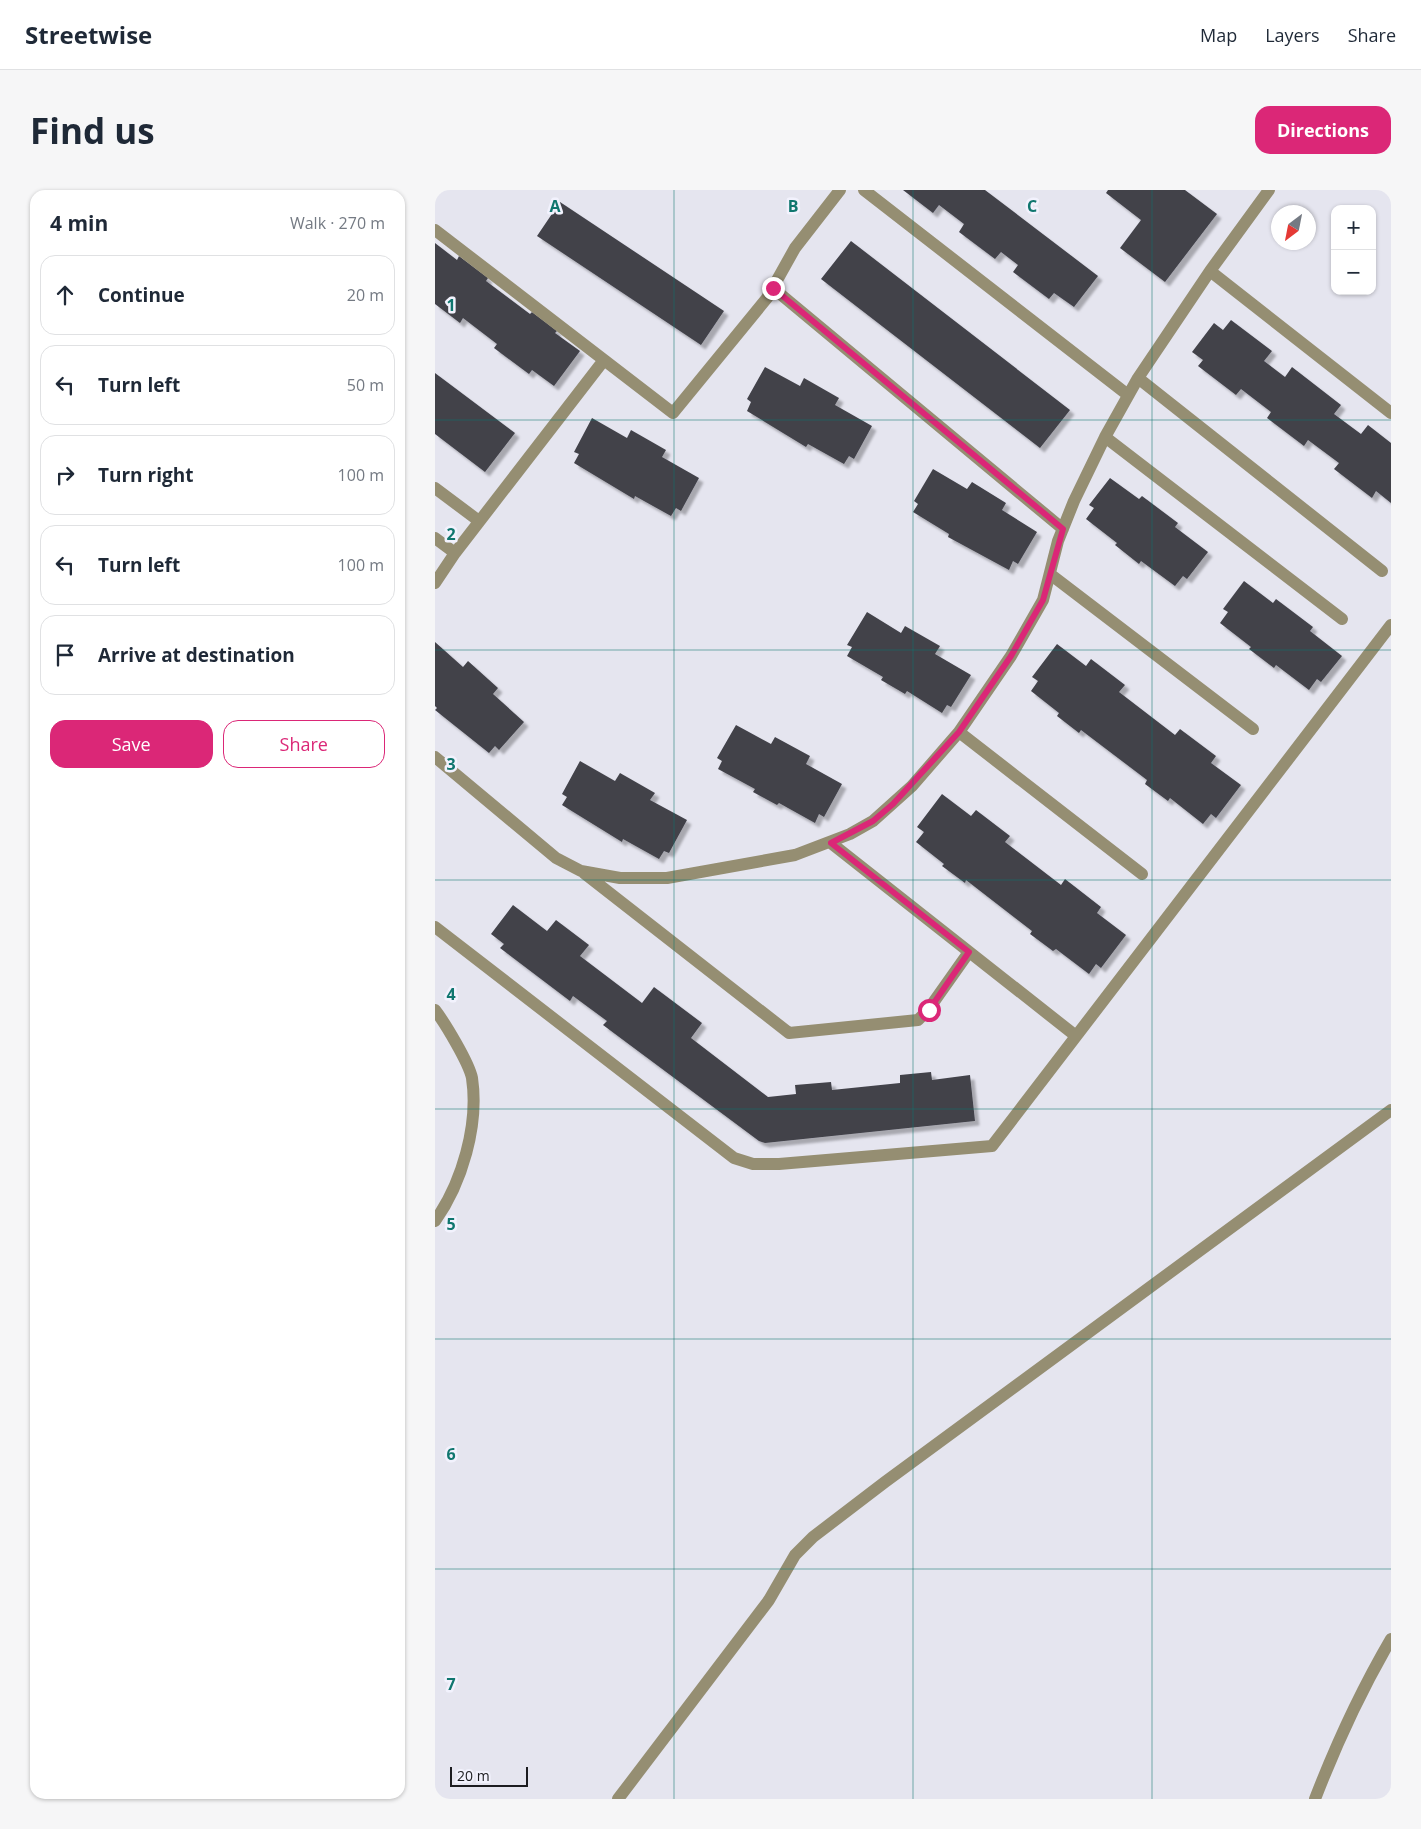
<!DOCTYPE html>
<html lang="en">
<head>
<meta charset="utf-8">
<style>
  body { margin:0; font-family:"Open Sans",sans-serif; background:#f6f6f7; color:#1f2937 }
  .controls { position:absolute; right:15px; top:15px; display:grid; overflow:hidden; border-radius:10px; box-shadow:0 1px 4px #0004 }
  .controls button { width:45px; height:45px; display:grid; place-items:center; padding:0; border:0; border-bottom:1px solid #e0e1e3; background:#fff; color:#1f2937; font:25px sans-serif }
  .compass { position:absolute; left:836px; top:15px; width:45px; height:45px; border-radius:50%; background:#fff; box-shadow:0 1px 4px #0004; rotate:212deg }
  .scale { position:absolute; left:15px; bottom:12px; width:78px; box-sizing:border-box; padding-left:5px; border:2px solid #1c1c20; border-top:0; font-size:14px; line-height:18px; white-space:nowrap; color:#1c1c20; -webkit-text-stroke:4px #f2f2fd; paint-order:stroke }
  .stop { position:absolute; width:15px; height:15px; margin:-11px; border:4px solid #db2777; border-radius:50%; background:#fff }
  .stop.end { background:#db2777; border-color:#fff; box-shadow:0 1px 5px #0008 }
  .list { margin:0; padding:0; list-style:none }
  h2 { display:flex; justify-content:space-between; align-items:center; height:65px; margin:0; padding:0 20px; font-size:21px }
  h2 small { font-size:16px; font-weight:400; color:#747a83 }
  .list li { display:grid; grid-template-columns:32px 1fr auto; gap:15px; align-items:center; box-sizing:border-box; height:80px; margin:0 10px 10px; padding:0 10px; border:1px solid #e0e1e3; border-radius:15px }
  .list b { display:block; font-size:19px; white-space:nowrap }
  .list em { font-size:16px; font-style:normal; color:#747a83 }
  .actions { display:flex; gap:10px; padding:15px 20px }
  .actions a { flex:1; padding:11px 0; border:1px solid #db2777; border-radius:15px; text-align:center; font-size:18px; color:#db2777 }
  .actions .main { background:#db2777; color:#fff }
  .icon { flex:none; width:28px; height:28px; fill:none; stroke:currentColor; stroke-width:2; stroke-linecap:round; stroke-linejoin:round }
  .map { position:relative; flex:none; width:956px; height:1609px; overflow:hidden; border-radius:15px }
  header { display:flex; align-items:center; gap:30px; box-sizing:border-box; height:70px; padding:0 25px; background:#fff; border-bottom:1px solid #e0e1e3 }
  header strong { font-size:24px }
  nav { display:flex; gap:28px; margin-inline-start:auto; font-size:18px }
  .intro { display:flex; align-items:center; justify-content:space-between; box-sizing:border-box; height:120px; padding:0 30px }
  h1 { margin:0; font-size:35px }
  .button { padding:12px 22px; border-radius:15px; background:#db2777; color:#fff; font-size:18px; font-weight:700 }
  main { display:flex; gap:30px; padding:0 30px }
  aside { flex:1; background:#fff; border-radius:15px; box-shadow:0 1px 4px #0004 }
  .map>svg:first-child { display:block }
  .building { fill:#42424a; filter:url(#shadow) }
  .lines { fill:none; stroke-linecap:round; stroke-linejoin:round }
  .minor { stroke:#958e72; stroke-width:12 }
  .route { stroke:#db2777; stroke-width:6 }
  .grid { fill:none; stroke:#0f766e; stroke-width:1; stroke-opacity:0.55 }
  .grid-label { font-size:16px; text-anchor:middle; font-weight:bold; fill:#0f766e; stroke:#f2f2fd; stroke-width:5; stroke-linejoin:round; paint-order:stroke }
</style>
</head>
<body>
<header>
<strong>Streetwise</strong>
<nav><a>Map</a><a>Layers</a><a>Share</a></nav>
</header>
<div class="intro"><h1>Find us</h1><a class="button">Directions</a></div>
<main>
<aside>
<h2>4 min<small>Walk · 270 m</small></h2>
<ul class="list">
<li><svg class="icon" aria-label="ahead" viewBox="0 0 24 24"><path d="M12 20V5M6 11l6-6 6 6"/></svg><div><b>Continue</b></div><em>20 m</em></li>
<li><svg class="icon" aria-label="left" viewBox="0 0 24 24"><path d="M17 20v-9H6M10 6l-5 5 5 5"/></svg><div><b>Turn left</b></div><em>50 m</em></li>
<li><svg class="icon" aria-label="right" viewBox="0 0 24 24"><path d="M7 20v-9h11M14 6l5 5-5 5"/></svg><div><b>Turn right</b></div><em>100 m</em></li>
<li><svg class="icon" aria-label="left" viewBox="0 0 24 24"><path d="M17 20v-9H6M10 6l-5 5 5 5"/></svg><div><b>Turn left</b></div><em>100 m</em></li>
<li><svg class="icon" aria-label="arrive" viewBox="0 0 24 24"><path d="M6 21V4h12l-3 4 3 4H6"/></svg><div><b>Arrive at destination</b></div></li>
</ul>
<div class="actions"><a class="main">Save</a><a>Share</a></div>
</aside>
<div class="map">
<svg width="956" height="1609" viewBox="0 0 956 1609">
  <defs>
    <filter id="shadow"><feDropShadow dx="4.5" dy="4.5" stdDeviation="1" flood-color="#0004"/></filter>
  </defs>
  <rect width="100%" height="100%" fill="#e5e5ef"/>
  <path class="building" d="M468 0H550L663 86 639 117 619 103 614 109 578 82 583 75 566 62 560 69 524 42 529 34 504 15 498 23Z
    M673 0H750L782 24 730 92 685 58 706 30 671 3Z
    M125 12 289 121 266 155 102 46Z
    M416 51 635 220 605 258 386 89Z
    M0 53 22 70 24 66 53 88 51 91 95 124 97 122 122 141 120 143 145 161 119 196 97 180 94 184 59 158 62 154 28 128 25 133 0 114Z
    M796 130 837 161 829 171 850 187 857 177 906 215 899 224 926 244 933 235 956 253V313L941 301 937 308 899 279 904 273 873 250 869 256 832 228 836 222 806 199 801 205 763 176 768 170 757 162 779 133 788 140Z
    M330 177 365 196 369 188 404 208 400 215 437 236 419 269 414 266 409 274 373 254 371 257 312 221 316 212 312 209Z
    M0 183 80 243 50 282 0 244Z
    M157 228 192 248 196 240 231 260 227 267 264 288 246 321 241 318 236 326 200 306 199 309 139 273 144 264 139 262Z
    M498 279 532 299 537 292 571 313 567 320 602 342 583 374 578 371 574 380 513 347 514 344 478 322 483 314 479 311Z
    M675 288 704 309 707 306 743 333 740 337 773 362 752 389 748 386 740 396 706 371 704 374 680 355 682 353 651 329 659 318 654 315Z
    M809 391 838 413 841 409 878 437 875 441 907 466 886 492 882 489 874 500 841 475 839 478 814 459 816 457 785 433 793 422 788 419Z
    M432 422 466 443 470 436 505 456 500 464 536 485 516 517 512 515 507 523 472 501 470 504 446 490 448 487 412 466 417 457 412 455Z
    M0 452 28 477 33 471 63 498 58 504 89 532 64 560 60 556 54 563 0 520 2 518 0 516Z
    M622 454 651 476 656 469 690 495 684 502 740 545 745 539 781 566 776 573 806 595 781 628 776 624 768 634 735 608 733 611 710 594 712 590 646 540 644 543 622 526 624 523 596 501 603 491 597 487Z
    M301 535 336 554 340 547 375 566 371 574 407 594 389 627 384 624 380 633 344 613 342 615 318 602 320 599 283 579 287 571 282 568Z
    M145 571 180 591 185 583 220 603 215 610 252 630 234 663 229 661 224 669 188 649 187 652 127 615 132 607 127 604Z
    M507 604 536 626 541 620 575 646 570 652 626 695 630 689 666 717 662 723 691 745 666 778 661 774 654 784 621 759 618 761 595 744 597 741 531 690 530 693 507 676 509 674 481 652 489 642 482 637Z
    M78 715 112 741 121 730 154 755 145 766 207 813 219 797 267 833 256 848 333 907 361 904 360 895 396 892 397 900 465 893V885L496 882 497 890 535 885 540 931 330 953 324 951 168 835 172 831 138 806 135 811 65 758 69 754 56 744Z"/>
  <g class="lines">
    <path class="minor" d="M429 0 693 205
      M0 40 238 223 332 108 360 58 405 0
      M775 81 956 223
      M338 98 628 339
      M703 188 947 381
      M670 247 907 429
      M0 298 44 331
      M0 348 20 363
      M615 384 818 539
      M0 393 20 363 169 170
      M524 542 707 684
      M0 567 121 668 146 681 185 688H232L360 665 415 644 438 631 477 596 524 542 576 466 608 410 623 351 639 311 670 247 703 188 775 81 834 0
      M396 653 641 846
      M149 683 354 843 483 830 493 820 534 762
      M0 737 299 968 318 974H344L557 956 956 435
      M0 820C10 833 34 873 37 888 44 935 27 993 0 1031
      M183 1609 334 1410 360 1365 378 1347 450 1292 956 920
      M880 1609C902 1552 925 1502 956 1449"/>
  </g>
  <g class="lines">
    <path class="route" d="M338 98 628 339 608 410 576 466 524 542 458 614 438 631 396 653 534 762 494 820"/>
  </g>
  <path class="grid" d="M239 0V1609M478 0V1609M717 0V1609M0 230H956M0 460H956M0 690H956M0 919H956M0 1149H956M0 1379H956"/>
  <g class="grid-label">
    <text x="120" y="22">A</text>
    <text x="358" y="22">B</text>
    <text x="597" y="22">C</text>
    <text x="16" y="121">1</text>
    <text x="16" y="350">2</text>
    <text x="16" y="580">3</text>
    <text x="16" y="810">4</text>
    <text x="16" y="1040">5</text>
    <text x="16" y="1270">6</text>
    <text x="16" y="1500">7</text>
  </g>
</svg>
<div class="controls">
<button>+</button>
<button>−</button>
</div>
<svg class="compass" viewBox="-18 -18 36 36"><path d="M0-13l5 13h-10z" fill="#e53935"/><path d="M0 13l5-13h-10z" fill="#747a83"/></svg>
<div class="scale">20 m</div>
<div class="stop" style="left:494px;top:820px"></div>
<div class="stop end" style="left:338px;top:98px"></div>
</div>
</main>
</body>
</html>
